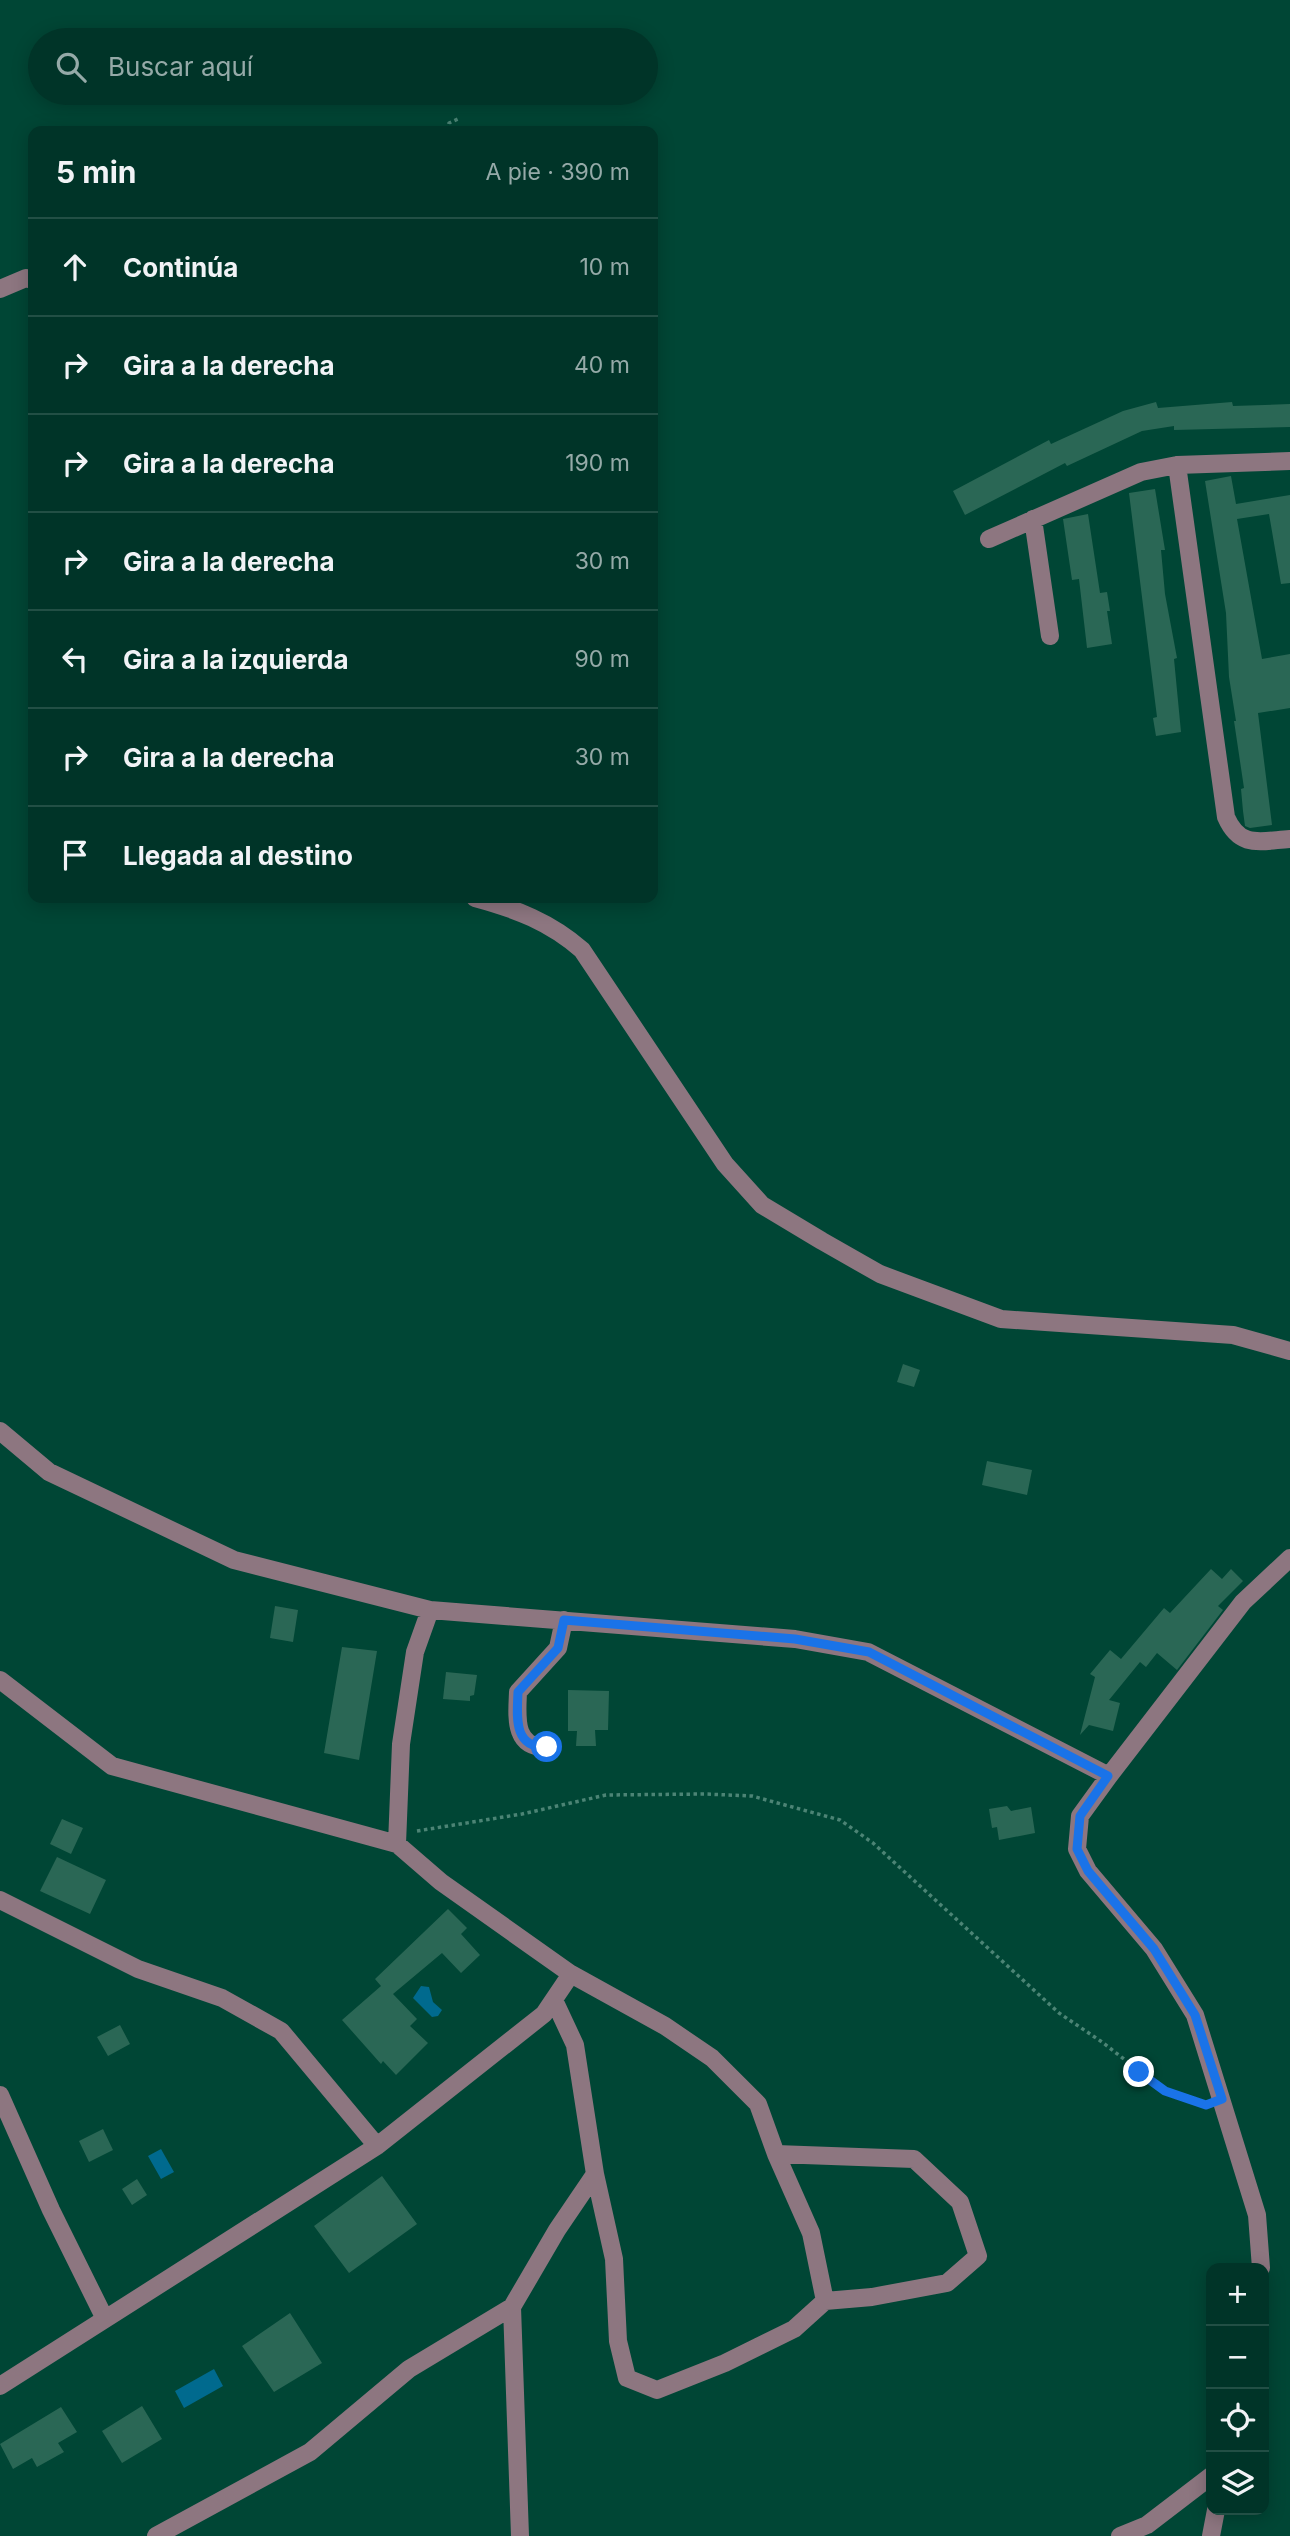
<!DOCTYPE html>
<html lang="es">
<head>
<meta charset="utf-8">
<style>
  body { margin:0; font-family:Inter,sans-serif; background:#0a3c30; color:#f1f3f6 }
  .controls { position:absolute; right:21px; bottom:21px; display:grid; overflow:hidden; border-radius:14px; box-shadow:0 4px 18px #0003 }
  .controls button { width:63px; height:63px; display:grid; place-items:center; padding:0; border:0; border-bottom:2px solid #224f45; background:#003428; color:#f1f3f6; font:35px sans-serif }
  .stop { position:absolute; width:21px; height:21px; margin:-16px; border:5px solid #1a73e8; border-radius:50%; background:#fff }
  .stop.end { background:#1a73e8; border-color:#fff; box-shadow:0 2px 7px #0008 }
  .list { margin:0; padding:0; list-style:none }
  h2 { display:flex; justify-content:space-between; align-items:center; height:91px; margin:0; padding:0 28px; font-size:30px }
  h2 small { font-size:23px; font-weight:400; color:#95aaa8 }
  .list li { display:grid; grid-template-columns:46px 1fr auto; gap:21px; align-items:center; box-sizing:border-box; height:98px; padding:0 28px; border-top:2px solid #224f45 }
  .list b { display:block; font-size:26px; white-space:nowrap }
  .list em { font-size:23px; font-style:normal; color:#95aaa8 }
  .icon { flex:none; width:38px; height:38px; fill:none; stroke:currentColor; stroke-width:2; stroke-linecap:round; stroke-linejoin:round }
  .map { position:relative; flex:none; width:1290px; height:2536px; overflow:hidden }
  .search { position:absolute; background:#003428; box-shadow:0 4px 18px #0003; left:28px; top:28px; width:630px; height:77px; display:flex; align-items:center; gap:18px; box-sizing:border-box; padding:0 24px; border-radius:38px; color:#95aaa8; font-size:26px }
  .panel { position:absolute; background:#003428; box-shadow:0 4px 18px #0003; left:28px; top:126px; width:630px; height:777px; border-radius:14px }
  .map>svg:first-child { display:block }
  .water { fill:#006a8e }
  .building { fill:#2a6755 }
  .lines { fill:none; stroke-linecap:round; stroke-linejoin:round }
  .path { stroke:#4c8475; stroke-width:3.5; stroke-dasharray:3.5 3.5; stroke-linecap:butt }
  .minor { stroke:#8d7680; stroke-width:18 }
  .route { stroke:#1a73e8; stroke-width:9 }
</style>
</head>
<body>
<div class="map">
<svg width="1290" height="2536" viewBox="0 0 1290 2536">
  <rect width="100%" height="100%" fill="#004635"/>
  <path class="water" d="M421 1986 429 1987 433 2002 442 2010 438 2016 432 2017 413 1998Z
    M161 2149 174 2172 161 2179 148 2156Z
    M214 2369 223 2386 184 2408 175 2391Z"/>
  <path class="building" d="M1156 402 1158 408 1232 402 1233 406 1290 404V427L1174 430V426L1142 431 1067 466 1065 463 965 515 953 491 1049 440 1051 444 1123 411Z
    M1231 476 1236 504 1290 495V583L1281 584 1269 514 1237 519 1262 659 1290 654V708L1258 713 1272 825 1250 828 1245 826 1243 811 1241 789 1244 788 1234 721H1236L1229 677 1226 613 1205 481Z
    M1155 489 1165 550H1161L1165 594 1177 658 1174 659 1181 732 1156 736 1153 718 1157 717 1129 493Z
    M1088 514 1100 593 1107 592 1110 611H1107L1112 644 1087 648 1079 579 1072 580 1063 519Z
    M903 1364 920 1370 914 1387 897 1382Z
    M987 1461 1032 1470 1027 1495 982 1485Z
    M1211 1569 1222 1579 1231 1569 1243 1581 1218 1606 1223 1610 1177 1670 1157 1653 1146 1667 1140 1662 1109 1700 1120 1703 1113 1731 1089 1725 1080 1735 1095 1677 1090 1674 1110 1650 1121 1659 1164 1608 1170 1613Z
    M275 1606 298 1610 293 1642 270 1638Z
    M342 1647 377 1651 359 1760 324 1753Z
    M446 1672 477 1675 474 1695 470 1696V1701L443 1699Z
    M568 1690 609 1691 608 1730H595L596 1746H576L577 1731H568Z
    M1007 1806 1011 1811 1031 1807 1035 1833 999 1840 997 1827 992 1828 989 1809Z
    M62 1819 83 1828 71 1854 50 1844Z
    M57 1857 106 1880 90 1914 40 1891Z
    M448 1909 467 1928 461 1934 480 1955 461 1973 442 1953 393 1994 417 2019 410 2026 428 2043 396 2075 383 2061 381 2064 342 2020 381 1986 375 1979Z
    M120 2025 130 2044 108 2056 97 2037Z
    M103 2129 113 2150 89 2162 79 2141Z
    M382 2176 417 2224 349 2273 314 2226Z
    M137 2179 147 2195 132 2205 122 2189Z
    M290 2313 322 2363 274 2392 242 2346Z
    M142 2406 162 2439 122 2463 102 2431Z
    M61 2407 77 2432 58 2443 64 2452 37 2467 32 2458 13 2469 0 2444Z"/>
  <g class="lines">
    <path class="path" d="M448 131 449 123 460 118
      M417 1831 522 1814 606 1795 705 1794 752 1796 840 1820 873 1843 1059 2013 1102 2042 1165 2091 1204 2105"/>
    <path class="minor" d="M0 289 26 278 33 280
      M1177 465 1226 817C1240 849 1260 841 1290 839
      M1033 519 1050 636
      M989 539 1141 472 1177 465 1290 461
      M475 898C516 909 550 922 582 950L725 1164 762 1205 822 1241 880 1274 1001 1319 1233 1335 1290 1351
      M0 1431 49 1472 234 1560 430 1610 795 1639 868 1652 1109 1776
      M0 1680 112 1766 397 1844
      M547 1747C513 1748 517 1717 518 1692L558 1648 564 1620
      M0 1900 138 1969 222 1998 281 2031 377 2146
      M571 1974 665 2026 712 2058 758 2104 776 2154 811 2233 825 2301 794 2329 725 2363 657 2390 627 2378 618 2341 614 2259 595 2174
      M0 2095 51 2210 105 2319
      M776 2154 914 2159 960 2202 978 2256 947 2283 872 2297 825 2301
      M1261 2268 1257 2215 1195 2015 1154 1949 1088 1871 1077 1849 1080 1816 1109 1776 1243 1602 1290 1558
      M0 2386 377 2146 544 2014 571 1974 441 1882 397 1844 401 1744 415 1652 430 1610
      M156 2536 310 2452 409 2369 512 2307
      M520 2536 512 2307 557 2230 595 2174 575 2045 554 2000
      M1120 2536 1147 2525 1211 2476
      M1211 2536 1216 2510"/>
  </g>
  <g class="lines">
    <path class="route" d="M547 1747C513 1748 517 1717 518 1692L558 1648 564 1620 795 1639 869 1652 1108 1776 1080 1816 1077 1849 1088 1871 1154 1949 1195 2015 1222 2099 1206 2105 1165 2091 1139 2072"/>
  </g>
</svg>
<div class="controls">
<button>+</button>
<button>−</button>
<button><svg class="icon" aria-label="locate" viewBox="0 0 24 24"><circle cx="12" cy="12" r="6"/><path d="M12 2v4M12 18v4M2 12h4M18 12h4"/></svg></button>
<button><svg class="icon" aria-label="layers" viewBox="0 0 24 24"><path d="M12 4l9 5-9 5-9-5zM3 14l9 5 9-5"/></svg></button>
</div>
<div class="stop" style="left:547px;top:1747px"></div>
<div class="stop end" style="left:1139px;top:2072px"></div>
<div class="search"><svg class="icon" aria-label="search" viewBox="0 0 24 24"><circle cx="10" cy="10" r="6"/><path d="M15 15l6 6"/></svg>Buscar aquí</div>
<section class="panel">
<h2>5 min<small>A pie · 390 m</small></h2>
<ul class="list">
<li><svg class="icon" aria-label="ahead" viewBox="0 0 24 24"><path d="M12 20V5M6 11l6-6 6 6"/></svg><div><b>Continúa</b></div><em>10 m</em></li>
<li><svg class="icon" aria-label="right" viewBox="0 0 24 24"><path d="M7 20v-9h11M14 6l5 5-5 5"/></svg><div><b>Gira a la derecha</b></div><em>40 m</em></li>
<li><svg class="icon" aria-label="right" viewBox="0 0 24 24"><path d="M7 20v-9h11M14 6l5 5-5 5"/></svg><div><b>Gira a la derecha</b></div><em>190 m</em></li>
<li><svg class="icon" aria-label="right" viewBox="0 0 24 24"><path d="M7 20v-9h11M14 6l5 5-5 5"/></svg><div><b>Gira a la derecha</b></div><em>30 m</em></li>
<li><svg class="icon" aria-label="left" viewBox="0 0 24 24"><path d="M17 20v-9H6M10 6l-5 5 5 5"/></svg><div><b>Gira a la izquierda</b></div><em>90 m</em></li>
<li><svg class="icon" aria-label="right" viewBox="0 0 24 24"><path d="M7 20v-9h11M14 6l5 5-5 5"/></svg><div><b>Gira a la derecha</b></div><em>30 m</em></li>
<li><svg class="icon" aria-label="arrive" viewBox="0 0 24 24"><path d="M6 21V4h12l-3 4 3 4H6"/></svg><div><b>Llegada al destino</b></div></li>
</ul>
</section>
</div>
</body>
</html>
